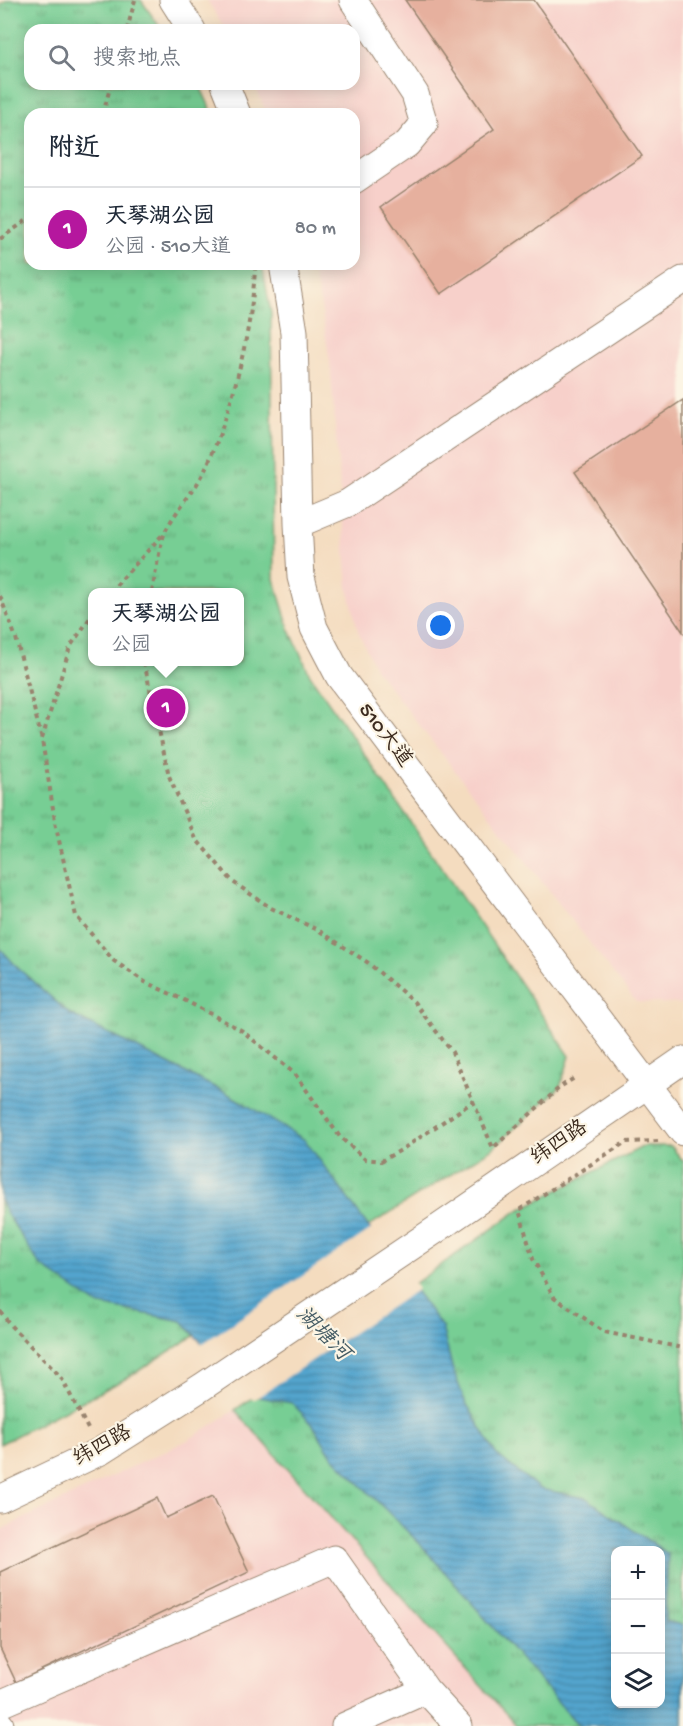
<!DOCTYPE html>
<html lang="zh">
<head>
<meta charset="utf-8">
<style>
  body { margin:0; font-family:"Gochi Hand","LXGW WenKai TC",sans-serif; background:#f2f2f3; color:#1f2937 }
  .controls { position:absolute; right:18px; bottom:18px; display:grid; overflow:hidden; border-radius:12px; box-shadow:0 3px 15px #0003 }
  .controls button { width:54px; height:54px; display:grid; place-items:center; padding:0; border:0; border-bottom:2px solid #e0e1e3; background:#fff; color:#1f2937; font:30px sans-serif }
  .you { position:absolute; left:441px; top:626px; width:21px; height:21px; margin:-15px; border:4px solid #fff; border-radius:50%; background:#1a73e8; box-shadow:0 0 0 9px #1a73e833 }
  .badge { display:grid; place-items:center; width:39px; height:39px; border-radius:50%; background:#b5179e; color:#fff; font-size:20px; font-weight:700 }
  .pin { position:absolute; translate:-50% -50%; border:3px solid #fff; box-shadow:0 2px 6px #0006 }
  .popup { position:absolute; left:88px; top:588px; width:156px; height:78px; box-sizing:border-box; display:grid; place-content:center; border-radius:12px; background:#fff; filter:drop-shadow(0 2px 4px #0005); font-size:20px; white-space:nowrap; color:#747a83 }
  .popup b { font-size:22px; color:#1f2937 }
  .popup::after { content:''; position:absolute; left:50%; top:100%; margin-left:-12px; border:12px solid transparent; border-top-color:#fff }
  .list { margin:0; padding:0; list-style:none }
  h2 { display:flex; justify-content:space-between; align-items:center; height:78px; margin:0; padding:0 24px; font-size:26px }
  h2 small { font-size:20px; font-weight:400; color:#747a83 }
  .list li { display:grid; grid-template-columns:39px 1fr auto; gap:18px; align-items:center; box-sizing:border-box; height:84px; padding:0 24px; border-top:2px solid #e0e1e3 }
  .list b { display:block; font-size:22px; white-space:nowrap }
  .list p { margin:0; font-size:20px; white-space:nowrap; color:#747a83 }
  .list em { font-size:20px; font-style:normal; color:#747a83 }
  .icon { flex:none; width:33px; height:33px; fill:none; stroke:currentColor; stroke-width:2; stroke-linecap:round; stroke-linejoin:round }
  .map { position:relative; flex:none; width:683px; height:1726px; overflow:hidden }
  .search { position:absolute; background:#fff; box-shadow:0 3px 15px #0003; left:24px; top:24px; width:336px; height:66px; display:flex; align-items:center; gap:15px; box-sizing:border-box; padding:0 21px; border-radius:18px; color:#747a83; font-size:22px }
  .panel { position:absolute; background:#fff; box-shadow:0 3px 15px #0003; left:24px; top:108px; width:336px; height:162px; border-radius:18px }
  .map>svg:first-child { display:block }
  .built { fill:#f7d0ca }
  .park { fill:url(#park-tufts); stroke:#597c59; stroke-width:1.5; fill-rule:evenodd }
  .water { fill:url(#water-rules); stroke:#466776; stroke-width:1.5; fill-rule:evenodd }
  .pier { fill:#f4dcbf }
  .building { fill:#e6b09e }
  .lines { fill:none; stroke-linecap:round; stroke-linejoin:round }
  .minor-casing { stroke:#98836e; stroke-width:29 }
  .path { stroke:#98836e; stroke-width:4; stroke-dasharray:4.5 4.5; stroke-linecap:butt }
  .minor { stroke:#fff; stroke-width:27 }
  .labels { text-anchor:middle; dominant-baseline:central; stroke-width:4.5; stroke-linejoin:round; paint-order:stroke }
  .street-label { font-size:21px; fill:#3b2a1e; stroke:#fcf5e5 }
  .water-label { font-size:22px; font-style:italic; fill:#445b64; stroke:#fcf5e5 }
</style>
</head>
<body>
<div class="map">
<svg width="683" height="1726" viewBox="0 0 683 1726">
  <defs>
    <pattern id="park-tufts" width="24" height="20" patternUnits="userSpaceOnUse" patternTransform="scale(1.5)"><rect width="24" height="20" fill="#77ce94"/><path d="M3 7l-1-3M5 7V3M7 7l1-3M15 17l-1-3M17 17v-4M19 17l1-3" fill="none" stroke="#63a778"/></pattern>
    <pattern id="water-rules" width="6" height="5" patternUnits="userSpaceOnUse" patternTransform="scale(1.5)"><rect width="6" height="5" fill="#52a4cd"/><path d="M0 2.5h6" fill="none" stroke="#4586a6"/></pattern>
  </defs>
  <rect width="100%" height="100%" fill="#fcf5e5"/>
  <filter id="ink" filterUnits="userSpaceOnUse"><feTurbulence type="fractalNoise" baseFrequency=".0167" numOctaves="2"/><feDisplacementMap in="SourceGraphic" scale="12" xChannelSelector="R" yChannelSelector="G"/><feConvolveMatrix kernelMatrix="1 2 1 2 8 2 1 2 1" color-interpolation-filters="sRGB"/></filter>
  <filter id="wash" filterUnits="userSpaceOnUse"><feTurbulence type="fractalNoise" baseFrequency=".008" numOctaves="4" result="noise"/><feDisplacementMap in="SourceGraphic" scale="24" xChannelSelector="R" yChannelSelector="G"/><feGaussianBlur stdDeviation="1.35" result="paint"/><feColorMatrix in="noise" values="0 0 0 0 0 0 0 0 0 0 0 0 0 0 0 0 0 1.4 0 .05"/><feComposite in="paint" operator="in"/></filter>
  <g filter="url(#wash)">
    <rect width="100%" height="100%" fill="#f4dcbf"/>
    <path class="built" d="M207 0H683V1004L636 1002 376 670 358 631 348 588 330 363 321 306 311 264H354V114H267L254 84H354V30H226Z
      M235 1410 517 1726H0V1530L188 1440Z"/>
    <path class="park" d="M8 0H141L162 30H30V84H199L213 114H30V264H262L271 313 274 579 289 628 310 675 570 1056 560 1087 493 1148 127 1378 0 1444V5ZM92 592H240V662H92Z
      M644 1146H671L683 1161V1726H517L235 1410 519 1210ZM616 1550H660V1704H616Z"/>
    <path class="water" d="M0 948 19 969 70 1014 230 1095 305 1140 442 1327 452 1367 465 1401 496 1454 540 1489 586 1498 668 1554 665 1621 683 1625V1726H579L421 1545 332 1456 313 1425 292 1403 247 1395 182 1321 96 1304 40 1265 5 1211 0 1199ZM616 1550H660V1704H616Z"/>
    <path class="pier" d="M373 1228 418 1289 255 1399 245 1397 199 1346Z"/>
    <g id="blocks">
      <path class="building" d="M405 0H534L642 156 441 294 381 207 494 129Z
        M683 400V632L575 472Z
        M213 1496 249 1572 16 1682 0 1648V1572L157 1498 166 1518Z"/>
    </g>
  </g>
  <g filter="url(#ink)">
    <use href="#blocks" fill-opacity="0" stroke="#98836e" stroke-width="1.5"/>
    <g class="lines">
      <defs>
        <path id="minor" d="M173 0 192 30
          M353 0 415 94 424 124 407 144 354 180
          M225 84 237 114
          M283 264 294 332 298 524 301 577 314 628 339 676 683 1132
          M298 524 348 503 683 280
          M0 1499 101 1451 202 1387 437 1229 683 1060
          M0 1704 334 1559 426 1690 459 1726
          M0 1725V1726
          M345 1726 426 1690"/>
      </defs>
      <use href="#minor" class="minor-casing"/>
      <path class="path" d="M127 30 135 0
        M103 114 111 84
        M0 239 30 218
        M110 592 164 533
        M152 592C155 577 160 542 166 530 177 508 196 490 206 468 232 411 252 330 255 268
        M0 596 16 638 42 740 56 827 76 916 114 961 145 982 186 1001 241 1030 295 1074 340 1137 365 1159 381 1161 401 1150 474 1101
        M144 662 169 776 196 839 233 882 271 908 318 930 367 962 414 1002 452 1052 493 1148 560 1087 576 1077
        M42 739 70 647 92 615
        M658 1141 626 1142 519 1210 533 1259 554 1297 604 1332 683 1348
        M0 1311 11 1326 61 1377 88 1429"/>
      <use href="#minor" class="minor"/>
    </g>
  </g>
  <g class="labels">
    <g class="street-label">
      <text transform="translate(384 736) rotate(53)">510大道</text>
      <text transform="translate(560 1144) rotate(-34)">纬四路</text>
      <text transform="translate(103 1447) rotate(-29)">纬四路</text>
    </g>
    <g class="water-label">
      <text transform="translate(322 1335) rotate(45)">湖塘河</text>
    </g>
  </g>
</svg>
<div class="controls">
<button>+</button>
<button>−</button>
<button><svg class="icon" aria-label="layers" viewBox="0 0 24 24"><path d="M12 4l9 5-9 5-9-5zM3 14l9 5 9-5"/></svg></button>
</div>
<div class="you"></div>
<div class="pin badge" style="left:166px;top:708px">1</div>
<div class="popup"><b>天琴湖公园</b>公园</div>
<div class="search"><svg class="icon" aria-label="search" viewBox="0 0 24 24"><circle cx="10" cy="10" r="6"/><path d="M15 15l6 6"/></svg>搜索地点</div>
<section class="panel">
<h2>附近<small></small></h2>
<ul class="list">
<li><span class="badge">1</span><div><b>天琴湖公园</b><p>公园 · 510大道</p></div><em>80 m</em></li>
</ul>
</section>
</div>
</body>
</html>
